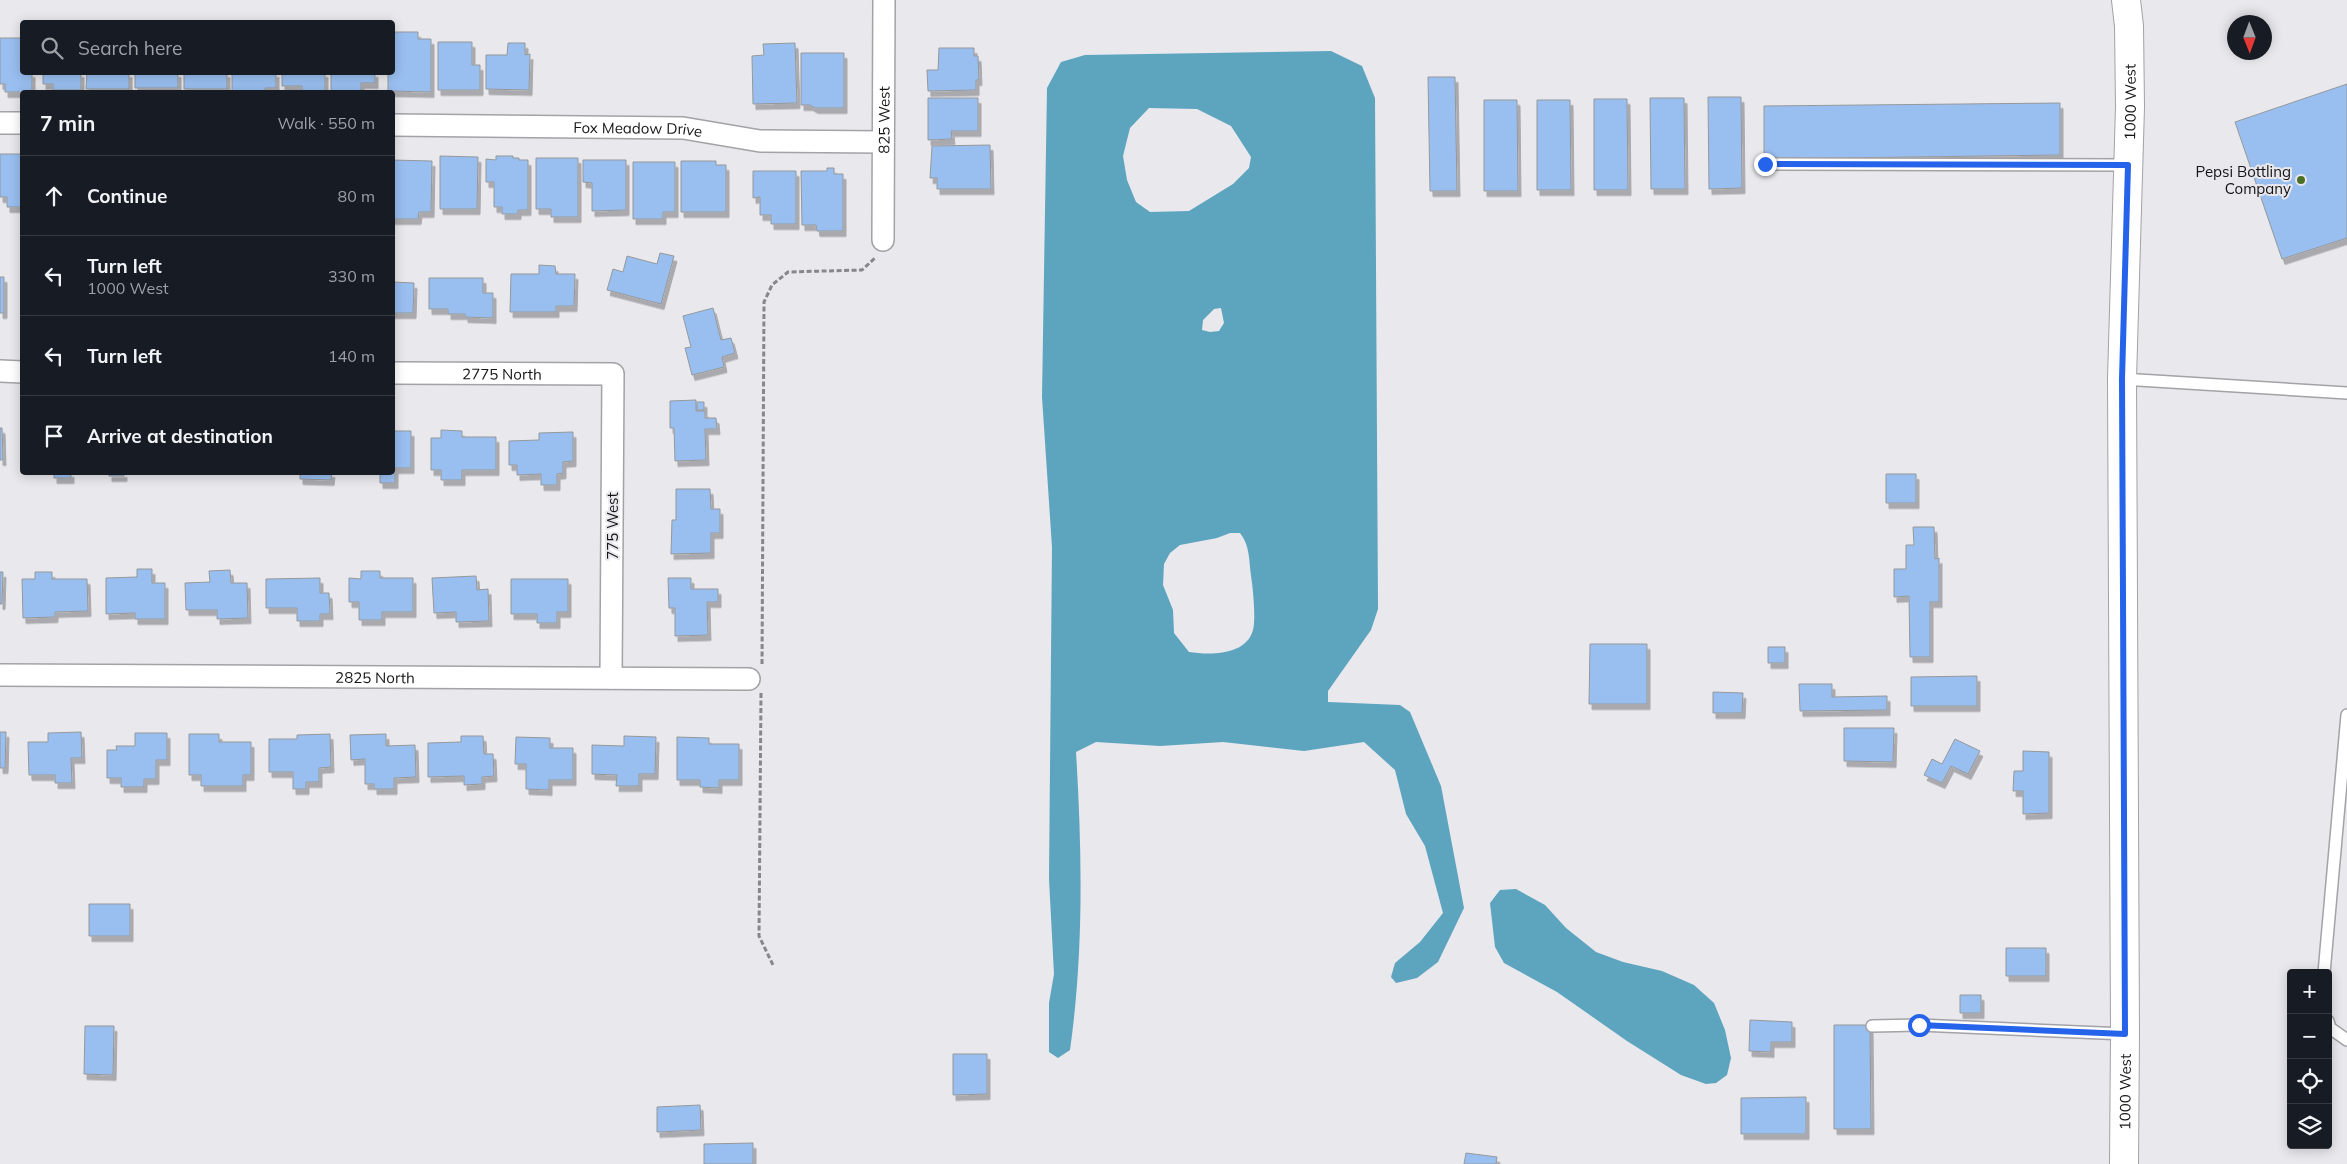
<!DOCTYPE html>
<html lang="en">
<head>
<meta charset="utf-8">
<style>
  body { margin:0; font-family:Mulish,sans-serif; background:#242831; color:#f1f3f6 }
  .controls { position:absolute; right:15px; bottom:15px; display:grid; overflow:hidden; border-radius:5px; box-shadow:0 2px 12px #0003 }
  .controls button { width:45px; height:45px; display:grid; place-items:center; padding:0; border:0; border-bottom:1px solid #363941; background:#171b24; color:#f1f3f6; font:25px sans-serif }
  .compass { position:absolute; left:2227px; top:15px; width:45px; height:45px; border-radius:50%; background:#171b24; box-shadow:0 2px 12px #0003; rotate:179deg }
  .stop { position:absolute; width:15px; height:15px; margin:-11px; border:4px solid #2563eb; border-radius:50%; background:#fff }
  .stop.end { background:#2563eb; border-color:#fff; box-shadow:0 1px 5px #0008 }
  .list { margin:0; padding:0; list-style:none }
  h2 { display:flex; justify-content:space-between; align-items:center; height:65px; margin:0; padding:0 20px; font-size:21px }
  h2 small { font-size:16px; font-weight:400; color:#9ea1a6 }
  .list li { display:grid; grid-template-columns:32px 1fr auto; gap:15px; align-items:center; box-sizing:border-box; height:80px; padding:0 20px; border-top:1px solid #363941 }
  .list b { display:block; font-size:19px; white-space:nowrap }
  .list p { margin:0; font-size:16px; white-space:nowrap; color:#9ea1a6 }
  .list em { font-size:16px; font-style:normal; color:#9ea1a6 }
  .icon { flex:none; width:28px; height:28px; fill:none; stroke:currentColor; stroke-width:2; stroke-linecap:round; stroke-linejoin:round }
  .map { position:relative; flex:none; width:2347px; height:1164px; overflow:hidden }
  .search { position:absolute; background:#171b24; box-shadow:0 2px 12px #0003; left:20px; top:20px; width:375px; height:55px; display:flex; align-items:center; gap:12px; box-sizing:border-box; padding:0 18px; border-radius:5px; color:#9ea1a6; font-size:19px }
  .panel { position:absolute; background:#171b24; box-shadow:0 2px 12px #0003; left:20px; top:90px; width:375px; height:385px; border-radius:5px }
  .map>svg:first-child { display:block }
  .water { fill:#5da4bf; fill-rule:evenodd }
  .building { fill:#99bff0; stroke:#95989b; filter:url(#shadow) }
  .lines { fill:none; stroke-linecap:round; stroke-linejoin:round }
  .lane-casing { stroke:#a2a2a7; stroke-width:14 }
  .street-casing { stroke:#a2a2a7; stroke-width:24 }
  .secondary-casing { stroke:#a2a2a7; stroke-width:30 }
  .path { stroke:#87878a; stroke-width:3; stroke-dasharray:5 2.5; stroke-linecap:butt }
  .lane { stroke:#fff; stroke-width:11 }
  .street { stroke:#fff; stroke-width:21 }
  .secondary { stroke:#fff; stroke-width:28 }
  .route { stroke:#2563eb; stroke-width:6 }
  .poi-dot { fill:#4c6f28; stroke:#e8e8ed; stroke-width:2 }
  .labels { text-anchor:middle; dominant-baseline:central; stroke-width:4; stroke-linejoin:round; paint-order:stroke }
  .street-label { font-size:15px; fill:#141415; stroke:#e8e8ed }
  .poi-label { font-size:15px; fill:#141415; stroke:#e8e8ed; text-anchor:end }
</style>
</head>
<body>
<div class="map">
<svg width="2347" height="1164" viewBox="0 0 2347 1164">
  <defs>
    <filter id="shadow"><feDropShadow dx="3" dy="5.5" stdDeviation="0" flood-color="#0004"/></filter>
  </defs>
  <rect width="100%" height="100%" fill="#e8e8ed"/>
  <path class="water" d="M1331 51 1362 66 1375 98 1378 609 1371 630 1328 691V702L1400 705 1410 712 1441 786 1464 908 1438 962 1417 978 1396 983 1391 977 1395 963 1420 942 1443 913 1425 846 1406 814 1395 770 1364 742 1304 751 1223 742 1160 746 1096 742 1076 752C1082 850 1084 951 1070 1050L1058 1058 1049 1052V1003L1054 974 1049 879 1052 547 1042 397 1047 88 1061 62 1085 55ZM1149 108 1197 109 1231 126 1251 157 1249 168 1233 184 1189 211 1150 212 1136 202 1127 180 1123 156 1130 128ZM1221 308 1224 323 1219 331 1210 332 1202 330 1203 320 1214 309ZM1230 533H1240C1250 545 1249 561 1251 576 1253 588 1256 619 1253 630 1246 656 1209 655 1189 652L1174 633 1173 610 1163 585 1164 564 1170 553 1180 545 1217 538Z
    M1516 889 1545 905 1566 928 1596 952 1623 962 1662 971 1694 985 1714 1003 1725 1030 1731 1058 1727 1075 1716 1083 1706 1084 1681 1075 1627 1041 1557 992 1504 963 1495 947 1490 903 1500 890Z"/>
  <path class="building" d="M392 32H418V39H431V92L388 91V72H392Z
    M0 38H22V72H32V92H5V84H0Z
    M438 42H472V65H480V90H438Z
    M508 43H525V55L530 54 529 90 486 89V55H507Z
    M795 43 797 103 753 104 752 56 764 55 763 44Z
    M939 48H974V56H978L979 80H976V90L928 91 927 70H938Z
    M801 53H844V108H815L810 105H801Z
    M43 72H81V90H53V84H43Z
    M87 72H129V89H86Z
    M135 72H178V88H135Z
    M184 72H227V89H184Z
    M232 72H276V88H265V92H232Z
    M282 72H325V92H302V86H282Z
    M331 72H375V83H361V92H331Z
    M1428 77H1455L1457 191H1430Z
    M2347 84V238L2282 259 2235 122Z
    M1708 97H1741L1742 188 1709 189Z
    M928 98H978V131H951L952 139 928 140Z
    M1650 98H1684L1685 189H1651Z
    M1594 99H1627L1628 190H1594Z
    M1484 100H1517L1518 191H1484Z
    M1537 100H1570L1571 190H1537Z
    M2060 103V155L1764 159V106Z
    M990 145 991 189H937V178H930L932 146Z
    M0 154H22V207H7V197H0Z
    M440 156 478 157 477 209H440Z
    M496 156H513V158H519V160H528V210H518V214H502V207H494V182H486V159L496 160Z
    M536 158H578V217H551V209H536Z
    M392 160 432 161 431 212H419L418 219H392Z
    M583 160H626V210L592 211V183L583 182Z
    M681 161H716V165H726V212H681Z
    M633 162H675V212H663V219H633Z
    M827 168H834V174H843V231H817L816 225H802L801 171H827Z
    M753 171H796V224H771V215H760V197L753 198Z
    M660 253 674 256 661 304 607 290 613 269 623 272 627 256 657 264Z
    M539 265 555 266 556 274H575L574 306H556V312H510L511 274H539Z
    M0 277H4V313H0Z
    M429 278H483V293H493V318L465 317V314H448V309H429Z
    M392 282 414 283 413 313H392Z
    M713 308 721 340 731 338 735 353 722 357 724 367 692 375 685 348 691 347 683 316Z
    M696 400V411H705V418H716L717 429H705L706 460 675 461 674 428H670V401Z
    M697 402H704V410H697Z
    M0 428H2L3 460H0Z
    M441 430 462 431V437H496V470H462V480H441V470H431V438H441Z
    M392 431H411V468H395V483H380V472H392Z
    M573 432V461L563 462V473L557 474V485H541V474L517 475V465H509V441L539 440V433Z
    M54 472H71V478H54Z
    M109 472H124V476H109Z
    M300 472H332L331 480 300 479Z
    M1886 474H1916V503H1886Z
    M676 489H710L711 509H720V533H711V553L671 554 672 520H676Z
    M1913 527H1934L1935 559 1939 558V602H1930V657H1910L1909 596 1894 597V569H1906V545H1914Z
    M137 569H152V583H165V619H135V613L106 614V578L137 577Z
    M230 570 231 583H247L248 618 217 619V610H186L185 583 210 582 209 571Z
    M361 571H380V578H413V612H382V620H359V602H349V578L361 579Z
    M0 572H3L2 604H0Z
    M35 572H52V579H87L88 611 55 612V617L23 618 22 579H35Z
    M476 576 477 590 488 589 489 621 456 622V612L434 613 432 578Z
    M320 578V593H329L330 614H320V621H297V608H266V579Z
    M668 578H691V589H718V602H707L708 635 675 636V608H669Z
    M511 579H568V612H557V623H537V614H511Z
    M1590 644H1647V704H1589Z
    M1768 647H1785V663H1768Z
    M1977 676V706H1911V677Z
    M1799 684H1832V697L1887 696V710L1800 711Z
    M1713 692 1743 693 1742 713H1713Z
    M1844 728H1894L1893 762 1844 761Z
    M0 732H6L5 768H0Z
    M81 732 82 758H71L72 783H55V775H29L28 742H48V733Z
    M135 733H167V760H156V779H144V787H121V778H107V750H117L116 746H135Z
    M189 734H219V742H251V775H243V786H201V775H189Z
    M330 734 331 767 319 768V782H306V789H293V772H269V739H297V735Z
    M386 734V746L415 745 416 777 394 778V789H374V784H365V759L351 760 350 735Z
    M461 736H483L484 754H493L494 776 482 777V784L464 785V776L428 777V743L461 742Z
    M624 736 656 737 655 774H639V786H616L617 775 592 774V745L624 746Z
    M516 737 550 738V748H573V780H549V790L526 789V764H515Z
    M677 737 709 738V744H739V780H719V788L700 787V780H677Z
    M1955 739 1980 751 1968 774 1951 766 1942 783 1924 775 1932 759 1942 764Z
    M2023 751 2049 752V813L2023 814V791H2013L2014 771H2023Z
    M89 904H130V936H89Z
    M2006 948H2046V976H2006Z
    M1960 995H1981V1013H1960Z
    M1750 1020 1792 1022V1042H1771V1052L1749 1051Z
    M1834 1025H1870L1871 1129H1834Z
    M85 1026H114L113 1075 84 1074Z
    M953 1054H987V1094L953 1095Z
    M1806 1097V1134H1741V1098Z
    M700 1105 701 1130 657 1132V1107Z
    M753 1143V1164H704V1144Z
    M1466 1153 1497 1157 1496 1164H1464Z"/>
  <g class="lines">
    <defs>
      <path id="lane" d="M1765 164 2128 165
        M2122 379 2347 393
        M2324 973 2347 715
        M2328 1021 2330 1028 2347 1040
        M1872 1026 1919 1025 2125 1034"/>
      <g id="street">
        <path d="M0 123H22"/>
        <path id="s1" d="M392 125 683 128 760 141 883 142"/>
        <path id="s2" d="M883 240 884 0"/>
        <path d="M0 371 22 372"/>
        <path id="s3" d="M392 373 613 374 611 678"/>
        <path id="s4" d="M0 675 749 679"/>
      </g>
      <g id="secondary">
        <path id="s5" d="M2124 1164 2125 1034 2122 379 2130 107 2129 26 2126 0"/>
      </g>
    </defs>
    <use href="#lane" class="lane-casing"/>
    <use href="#street" class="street-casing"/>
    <use href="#secondary" class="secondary-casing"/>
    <path class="path" d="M762 664 764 302 772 285 788 272 862 270 876 257
      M761 693 759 936 774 967"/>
    <use href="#lane" class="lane"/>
    <use href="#street" class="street"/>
    <use href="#secondary" class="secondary"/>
  </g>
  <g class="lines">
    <path class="route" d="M1765 164 2128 165 2122 379 2125 1034 1919 1025"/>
  </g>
  <circle class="poi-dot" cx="2301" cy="180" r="5"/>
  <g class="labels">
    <g class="street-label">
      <text stroke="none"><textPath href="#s5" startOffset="1062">1000 West</textPath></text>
      <text stroke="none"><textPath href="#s2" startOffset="120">825 West</textPath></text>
      <text stroke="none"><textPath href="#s1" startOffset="246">Fox Meadow Drive</textPath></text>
      <text stroke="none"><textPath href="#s3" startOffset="110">2775 North</textPath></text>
      <text transform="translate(612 526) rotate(-90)">775 West</text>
      <text stroke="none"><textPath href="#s4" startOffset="375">2825 North</textPath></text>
      <text stroke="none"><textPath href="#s5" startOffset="72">1000 West</textPath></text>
    </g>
    <g class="poi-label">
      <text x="2291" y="171">Pepsi Bottling<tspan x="2291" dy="17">Company</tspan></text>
    </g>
  </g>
</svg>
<div class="controls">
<button>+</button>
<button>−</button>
<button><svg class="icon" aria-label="locate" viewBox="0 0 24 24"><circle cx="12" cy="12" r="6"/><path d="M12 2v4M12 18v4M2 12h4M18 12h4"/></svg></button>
<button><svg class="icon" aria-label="layers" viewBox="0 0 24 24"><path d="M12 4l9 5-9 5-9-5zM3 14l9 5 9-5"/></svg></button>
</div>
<svg class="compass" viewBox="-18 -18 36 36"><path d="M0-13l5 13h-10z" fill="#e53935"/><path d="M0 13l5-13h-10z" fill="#9ea1a6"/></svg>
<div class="stop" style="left:1919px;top:1025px"></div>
<div class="stop end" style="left:1765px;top:164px"></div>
<div class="search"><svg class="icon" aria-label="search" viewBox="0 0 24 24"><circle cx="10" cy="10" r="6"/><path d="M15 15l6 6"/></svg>Search here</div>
<section class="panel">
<h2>7 min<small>Walk · 550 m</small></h2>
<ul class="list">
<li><svg class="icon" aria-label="ahead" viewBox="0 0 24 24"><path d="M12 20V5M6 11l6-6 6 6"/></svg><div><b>Continue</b></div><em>80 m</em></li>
<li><svg class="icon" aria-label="left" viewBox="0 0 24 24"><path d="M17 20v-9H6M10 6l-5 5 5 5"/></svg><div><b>Turn left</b><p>1000 West</p></div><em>330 m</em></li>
<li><svg class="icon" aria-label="left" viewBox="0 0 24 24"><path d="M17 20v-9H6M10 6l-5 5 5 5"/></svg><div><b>Turn left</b></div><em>140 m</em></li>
<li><svg class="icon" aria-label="arrive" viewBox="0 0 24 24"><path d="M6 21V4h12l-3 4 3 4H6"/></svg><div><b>Arrive at destination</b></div></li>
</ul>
</section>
</div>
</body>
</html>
